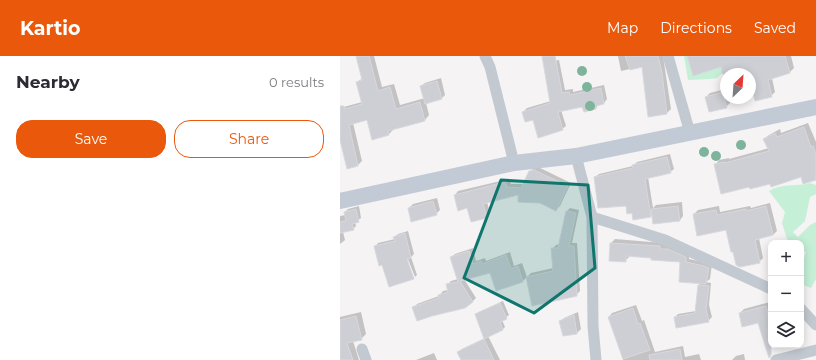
<!DOCTYPE html>
<html lang="en">
<head>
<meta charset="utf-8">
<style>
  body { margin:0; font-family:Montserrat,sans-serif; background:#f7f7f7; color:#2b2b33 }
  .controls { position:absolute; right:12px; bottom:12px; display:grid; overflow:hidden; border-radius:8px; box-shadow:0 2px 10px #0003 }
  .controls button { width:36px; height:36px; display:grid; place-items:center; padding:0; border:0; border-bottom:1px solid #e1e1e2; background:#fff; color:#2b2b33; font:20px sans-serif }
  .compass { position:absolute; left:380px; top:12px; width:36px; height:36px; border-radius:50%; background:#fff; box-shadow:0 2px 10px #0003; rotate:25deg }
  .list { margin:0; padding:0; list-style:none }
  h2 { display:flex; justify-content:space-between; align-items:center; height:52px; margin:0; padding:0 16px; font-size:17px }
  h2 small { font-size:13px; font-weight:400; color:#7c7c81 }
  .actions { display:flex; gap:8px; padding:12px 16px }
  .actions a { flex:1; padding:9px 0; border:1px solid #ea580c; border-radius:16px; text-align:center; font-size:14px; color:#ea580c }
  .actions .main { background:#ea580c; color:#fff }
  .icon { flex:none; width:22px; height:22px; fill:none; stroke:currentColor; stroke-width:2; stroke-linecap:round; stroke-linejoin:round }
  .map { position:relative; flex:none; width:476px; height:304px; overflow:hidden }
  header { display:flex; align-items:center; gap:24px; box-sizing:border-box; height:56px; padding:0 20px; background:#ea580c; color:#fff }
  header strong { font-size:19px }
  nav { display:flex; gap:22px; margin-inline-start:auto; font-size:14px }
  main { display:flex }
  aside { flex:1; background:#fff }
  .map>svg:first-child { display:block }
  .green { fill:#c5efd7 }
  .shadow { fill:#0003 }
  .building { fill:#cdcfd5; stroke:#d7d9de }
  .lines { fill:none; stroke-linecap:round; stroke-linejoin:round }
  .street { stroke:#c2c9d1; stroke-width:11 }
  .secondary { stroke:#c2cad5; stroke-width:16 }
  .tree { fill:#7eb49c }
  .marked { fill:#0f766e; fill-opacity:0.2; stroke:#0f766e; stroke-width:3; stroke-linejoin:round }
</style>
</head>
<body>
<header>
<strong>Kartio</strong>
<nav><a>Map</a><a>Directions</a><a>Saved</a></nav>
</header>
<main>
<aside>
<h2>Nearby<small>0 results</small></h2>
<ul class="list">
</ul>
<div class="actions"><a class="main">Save</a><a>Share</a></div>
</aside>
<div class="map">
<svg width="476" height="304" viewBox="0 0 476 304">
  <rect width="100%" height="100%" fill="#f5f3f3"/>
  <path class="green" d="M344 0H381L388 12 377 22 370 23 348 24Z
    M470 127 476 129V138L470 141 465 165 453 176 458 181 470 169 476 166V223L471 232 461 228V211L462 210 466 196 461 193V187H452L447 183 442 167 445 156 429 135C441 127 456 131 470 127Z"/>
  <path class="shadow" d="M17 0H34L42 31 54 28 60 49 85 42 81 30 85 27 101 22 105 39 102 42 86 47 89 59 85 64 53 72V74L49 78 33 82 28 63 13 67 22 105 18 109 0 78V52L22 46 17 26 23 22Z
    M278 0H323L331 53 327 57 303 10 281 15Z
    M351 0H451L454 12 450 16 432 22 435 36 431 40 411 27H410V18H386V23H385L382 10Z
    M219 4 225 34 233 33V36L264 29 267 43 264 47 259 48 256 52 243 49 221 54 226 70 222 73 193 62 183 56 187 52 211 45 208 6Z
    M386 33V42H389L390 47 386 51 366 41 370 37Z
    M468 67 476 86V123L461 120 430 127 410 130 375 109 379 104 389 102V103L429 92 424 83 429 79 440 73 441 77Z
    M330 98 334 113 330 116 308 121 313 152 316 149 342 146 343 160 340 164 313 158 311 160 293 156 287 149 255 121 259 118 293 110 297 106Z
    M198 111 231 127 220 150 216 154 179 137 147 146 150 157 146 161 128 151 115 139 118 135 169 123 171 128H183L190 115 194 112Z
    M97 142 100 154 96 158 69 152 73 148Z
    M430 147 437 175 433 179 419 182 423 202 419 206 387 173 354 158 358 154 379 150 380 156 410 150 411 152Z
    M19 150 21 162 15 166 16 170 13 173 3 176 5 184 0 188V160L6 159 5 156 8 153Z
    M230 152 239 154 232 187H237L240 235 236 239 187 221 191 217 213 212 212 193 216 189 220 188 227 155Z
    M68 175 74 198 71 201 77 219 75 221 66 198 64 199 73 222H74L49 230 43 208 35 191 38 187 55 183 54 181 58 178Z
    M275 183 323 187 349 198V203L372 208 370 223 366 226 371 227 369 249 372 261 368 265 335 261 338 258 356 255 359 229 361 226 341 205 289 199V201L285 205 271 187Z
    M133 192 136 205 145 202 146 205 170 196 174 210 182 207 187 221 183 225 157 234 150 216 124 223 136 242 133 245 73 252 77 248 99 240 103 235 108 234 107 229 111 225 118 223 111 201 115 198Z
    M163 245 169 259 162 264 165 271 162 274 148 280 160 304H122L118 297 122 293 145 282 136 259 139 256Z
    M430 246 431 252V289H433L426 291 418 266 400 257 404 253Z
    M296 249 302 265 304 264 315 296 343 290 345 301 359 298 361 304H283L269 261 272 257Z
    M21 256 26 278 21 283 13 285 19 304H2L0 297V261Z
    M238 256 241 273 237 277 220 266 224 262Z
    M94 297 97 304H76Z
    M404 298 405 304H392L396 300Z"/>
  <path class="building" d="M16 0H29L38 35 50 31 56 53 80 46 85 65 48 75 49 79 32 84 27 64 9 69 18 110 7 113 0 84V50H4L5 53 22 48 16 26 22 24Z
    M202 0H215L222 37 229 36 230 39 261 32 264 48 256 50V53L244 56 242 51 218 56 223 74 198 82 193 64 185 66 182 56 210 47Z
    M285 0H318L322 17 327 58 308 61 302 11 290 14Z
    M347 0H445L450 17 428 24 432 41 415 45 410 25V18H382L381 11 353 20Z
    M97 25 102 43 85 48 80 30Z
    M383 36 387 52 369 56 365 41Z
    M464 71 471 91 473 90 476 98V124L463 128 461 121 431 131 430 128 410 133 409 131 381 138 374 108 385 106V107L429 95 423 83 435 77 437 81Z
    M327 101 331 117 305 123 311 161 293 164 292 157 287 158 286 150 258 152 254 121 293 112 292 109Z
    M194 114 228 130 216 155 200 147 178 146V139L143 148 147 162 131 166 127 152 118 155 114 139 165 126 167 131 181 132 189 115Z
    M93 145 97 159 71 166 68 152Z
    M338 150 340 165 313 168 311 153Z
    M426 150 433 179 415 184 420 207 400 211 396 209 393 196H391L386 174 357 180 353 158 376 154 377 159 406 153 407 155Z
    M16 153 19 166 12 168 14 174 0 177V166L6 165 4 156Z
    M226 155 236 157 229 190H234L237 240 192 250 186 221 213 215 211 192H218Z
    M65 177 71 202 67 203 74 223 49 231 42 209 39 210 34 190 55 185 53 181Z
    M270 187 320 190V193H328L346 201V206L364 210 369 212 366 228 339 226 340 206 311 204V202L286 200V206L269 205Z
    M129 195 133 208 141 205 142 208 166 199 171 213 178 210 183 226 156 235 150 217 120 225 133 246 125 252 92 260 77 265 72 251 99 242 98 239 108 236 106 228 118 226 110 201Z
    M358 229 369 230 366 253 369 266 336 272 334 261 355 257Z
    M160 247 167 263 160 266 163 274 144 283 135 258Z
    M426 250 430 265 431 264V299L429 302 418 267 402 271 399 257Z
    M293 252 298 268 300 267 310 294 283 303 268 261Z
    M234 259 237 278 223 280 219 265Z
    M16 260 22 284 7 287 13 304H0V264Z
    M144 283 154 304H121L117 296Z
    M340 293 342 304H310L309 299Z"/>
  <g class="lines">
    <path class="street" d="M145 0 150 11 174 107
      M328 0 350 77
      M236 100 252 161 253 270 256 304
      M252 161 325 184 431 233
      M461 253 476 269
      M22 293 26 304
      M436 304 476 294"/>
    <path class="secondary" d="M0 145 174 107 236 100 476 51"/>
  </g>
  <g class="tree">
    <circle cx="242" cy="15" r="5"/>
    <circle cx="247" cy="31" r="5"/>
    <circle cx="250" cy="50" r="5"/>
    <circle cx="401" cy="89" r="5"/>
    <circle cx="364" cy="96" r="5"/>
    <circle cx="376" cy="100" r="5"/>
  </g>
  <path class="marked" d="M161 124 248 129 255 212 194 257 124 222Z"/>
</svg>
<div class="controls">
<button>+</button>
<button>−</button>
<button><svg class="icon" aria-label="layers" viewBox="0 0 24 24"><path d="M12 4l9 5-9 5-9-5zM3 14l9 5 9-5"/></svg></button>
</div>
<svg class="compass" viewBox="-18 -18 36 36"><path d="M0-13l5 13h-10z" fill="#e53935"/><path d="M0 13l5-13h-10z" fill="#7c7c81"/></svg>
</div>
</main>
</body>
</html>
